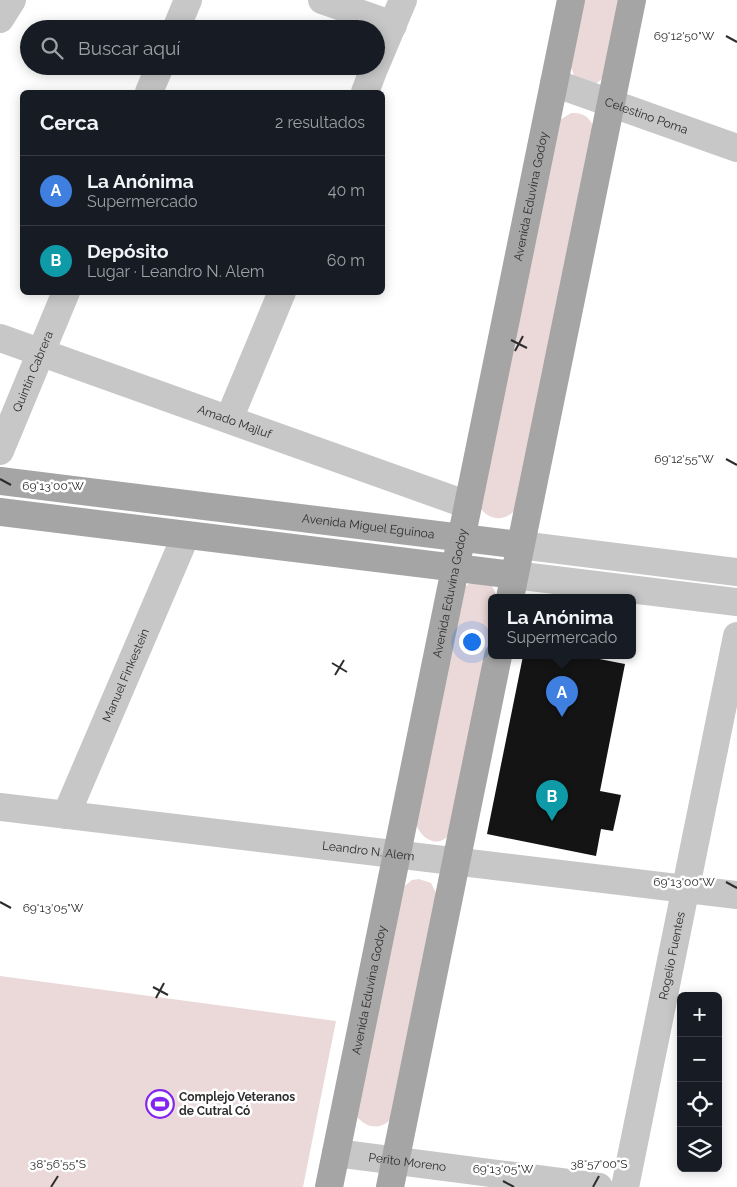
<!DOCTYPE html>
<html lang="es">
<head>
<meta charset="utf-8">
<style>
  body { margin:0; font-family:Raleway,sans-serif; background:#242831; color:#f1f3f6 }
  .controls { position:absolute; right:15px; bottom:15px; display:grid; overflow:hidden; border-radius:8px; box-shadow:0 2px 12px #0003 }
  .controls button { width:45px; height:45px; display:grid; place-items:center; padding:0; border:0; border-bottom:1px solid #363941; background:#171b24; color:#f1f3f6; font:25px sans-serif }
  .you { position:absolute; left:471px; top:641px; width:18px; height:18px; margin:-12px; border:4px solid #fff; border-radius:50%; background:#1a73e8; box-shadow:0 0 0 8px #1a73e833 }
  .badge { display:grid; place-items:center; width:32px; height:32px; border-radius:50%; background:#bf97f2; color:#fff; font-size:16px; font-weight:700 }
  .pin { position:absolute; translate:-50% -41px; filter:drop-shadow(0 1px 2px #0008) }
  .pin::after { content:''; position:absolute; top:26px; width:18px; height:15px; background:inherit; clip-path:polygon(0 0,100% 0,50% 100%) }
  .popup { position:absolute; left:488px; top:594px; width:148px; height:65px; box-sizing:border-box; display:grid; place-content:center; border-radius:8px; background:#171b24; filter:drop-shadow(0 1px 4px #0005); font-size:16px; white-space:nowrap; color:#9ea1a6 }
  .popup b { font-size:19px; color:#f1f3f6 }
  .popup::after { content:''; position:absolute; left:50%; top:100%; margin-left:-10px; border:10px solid transparent; border-top-color:#171b24 }
  .list { margin:0; padding:0; list-style:none }
  h2 { display:flex; justify-content:space-between; align-items:center; height:65px; margin:0; padding:0 20px; font-size:21px }
  h2 small { font-size:16px; font-weight:400; color:#9ea1a6 }
  .list li { display:grid; grid-template-columns:32px 1fr auto; gap:15px; align-items:center; box-sizing:border-box; height:70px; padding:0 20px; border-top:1px solid #363941 }
  .list b { display:block; font-size:19px; white-space:nowrap }
  .list p { margin:0; font-size:16px; white-space:nowrap; color:#9ea1a6 }
  .list em { font-size:16px; font-style:normal; color:#9ea1a6 }
  .icon { flex:none; width:28px; height:28px; fill:none; stroke:currentColor; stroke-width:2; stroke-linecap:round; stroke-linejoin:round }
  .map { position:relative; flex:none; width:737px; height:1187px; overflow:hidden }
  .search { position:absolute; background:#171b24; box-shadow:0 2px 12px #0003; left:20px; top:20px; width:365px; height:55px; display:flex; align-items:center; gap:12px; box-sizing:border-box; padding:0 18px; border-radius:28px; color:#9ea1a6; font-size:19px }
  .panel { position:absolute; background:#171b24; box-shadow:0 2px 12px #0003; left:20px; top:90px; width:365px; height:205px; border-radius:8px }
  .map>svg:first-child { display:block }
  .green { fill:#ebd9d9 }
  .building { fill:#141414 }
  .lines { fill:none; stroke-linecap:round; stroke-linejoin:round }
  .minor { stroke:#c7c7c7; stroke-width:28 }
  .major { stroke:#a5a5a5; stroke-width:28 }
  .ticks { fill:none; stroke:#2d2d2d; stroke-width:2 }
  .labels { text-anchor:middle; dominant-baseline:central; stroke-width:5; stroke-linejoin:round; paint-order:stroke }
  .street-label { font-size:12px; fill:#2d2d2d; stroke:#fff }
  .poi-label { font-size:12px; font-weight:bold; fill:#2d2d2d; stroke:#fff; text-anchor:start }
  .ticks-label { font-size:12px; text-anchor:middle; fill:#2d2d2d; stroke:#fff; stroke-width:5; stroke-linejoin:round; paint-order:stroke }
</style>
</head>
<body>
<div class="map">
<svg width="737" height="1187" viewBox="0 0 737 1187">
  <rect width="100%" height="100%" fill="#fff"/>
  <path class="green" d="M584 0H621L605 76 596 84 575 78 571 67Z
    M571 113C583 112 590 117 594 128L518 507C506 522 489 522 479 506L560 120Z
    M470 583 492 586 498 598H492V632L454 825C452 828 450 833 448 836 436 849 420 837 416 824L465 587Z
    M419 879 431 883 437 895 392 1118C381 1130 368 1129 357 1117L402 888 412 880Z
    M0 976 336 1021 303 1187H0Z"/>
  <path class="building" d="M523 656H584L625 664 600 791 621 795 613 831 601 829 596 856 487 834Z"/>
  <g class="lines">
    <g class="minor">
      <path d="M322 0 393 25"/>
      <path d="M0 19 12 0"/>
      <path d="M176 29 188 0"/>
      <path d="M376 64 403 0"/>
      <path id="s1" d="M554 83 737 148"/>
      <path d="M149 92 160 66"/>
      <path d="M365 92 375 66"/>
      <path id="s2" d="M0 338 468 505"/>
      <path d="M229 419 282 292"/>
      <path id="s3" d="M0 451 66 292"/>
      <path d="M520 545 737 572"/>
      <path d="M514 575 737 602"/>
      <path id="s4" d="M0 807 737 895"/>
      <path id="s5" d="M66 815 186 535"/>
      <path id="s6" d="M336 1153 599 1187"/>
      <path id="s7" d="M625 1187 737 636"/>
    </g>
    <g class="major">
      <path id="s8" d="M0 481 520 545"/>
      <path d="M0 512 514 575"/>
      <path d="M510 598 632 0"/>
      <path id="s9" d="M329 1187 571 0"/>
      <path d="M390 1187 498 656"/>
    </g>
  </g>
  <path class="ticks" d="M726 36 737 42M511 340 527 348M515 351 523 336M726 459 737 465M0 479 11 485M332 663 347 672M335 675 344 660M726 882 737 888M0 902 11 908M153 987 168 995M156 998 164 983M503 1181 514 1187M51 1187 58 1176M593 1187 599 1176"/>
  <defs>
    <symbol id="stadium-ring" viewBox="-11 -11 22 22"><circle r="9.5" fill="#fff" stroke="#8226ed" stroke-width="1.5"/><path d="M0-5a6.5 5 0 1 0 0 10a6.5 5 0 1 0 0-10ZM-3.5-1.8h7v3.6h-7Z" fill="#8226ed"/></symbol>
  </defs>
  <g fill-rule="evenodd">
    <use href="#stadium-ring" x="144" y="1088" width="32" height="32"/>
  </g>
  <g class="labels">
    <g class="street-label">
      <text stroke="none"><textPath href="#s1" startOffset="98">Celestino Poma</textPath></text>
      <text stroke="none"><textPath href="#s9" startOffset="1011">Avenida Eduvina Godoy</textPath></text>
      <text stroke="none"><textPath href="#s3" startOffset="86">Quintín Cabrera</textPath></text>
      <text stroke="none"><textPath href="#s2" startOffset="249">Amado Majluf</textPath></text>
      <text stroke="none"><textPath href="#s8" startOffset="371">Avenida Miguel Eguinoa</textPath></text>
      <text stroke="none"><textPath href="#s9" startOffset="606">Avenida Eduvina Godoy</textPath></text>
      <text stroke="none"><textPath href="#s5" startOffset="152">Manuel Finkestein</textPath></text>
      <text stroke="none"><textPath href="#s4" startOffset="371">Leandro N. Alem</textPath></text>
      <text stroke="none"><textPath href="#s7" startOffset="236">Rogelio Fuentes</textPath></text>
      <text stroke="none"><textPath href="#s9" startOffset="201">Avenida Eduvina Godoy</textPath></text>
      <text stroke="none"><textPath href="#s6" startOffset="72">Perito Moreno</textPath></text>
    </g>
    <g class="poi-label">
      <text x="179" y="1097">Complejo Veteranos<tspan x="179" dy="14">de Cutral Có</tspan></text>
    </g>
  </g>
  <g class="ticks-label">
    <text x="684" y="40">69°12'50"W</text>
    <text x="684" y="463">69°12'55"W</text>
    <text x="53" y="490">69°13'00"W</text>
    <text x="684" y="886">69°13'00"W</text>
    <text x="53" y="912">69°13'05"W</text>
    <text x="58" y="1168">38°56'55"S</text>
    <text x="599" y="1168">38°57'00"S</text>
    <text x="503" y="1173">69°13'05"W</text>
  </g>
</svg>
<div class="controls">
<button>+</button>
<button>−</button>
<button><svg class="icon" aria-label="locate" viewBox="0 0 24 24"><circle cx="12" cy="12" r="6"/><path d="M12 2v4M12 18v4M2 12h4M18 12h4"/></svg></button>
<button><svg class="icon" aria-label="layers" viewBox="0 0 24 24"><path d="M12 4l9 5-9 5-9-5zM3 14l9 5 9-5"/></svg></button>
</div>
<div class="you"></div>
<div class="pin badge" style="left:562px;top:717px;background:#3f7fe0">A</div>
<div class="popup"><b>La Anónima</b>Supermercado</div>
<div class="pin badge" style="left:552px;top:821px;background:#0f9aa8">B</div>
<div class="search"><svg class="icon" aria-label="search" viewBox="0 0 24 24"><circle cx="10" cy="10" r="6"/><path d="M15 15l6 6"/></svg>Buscar aquí</div>
<section class="panel">
<h2>Cerca<small>2 resultados</small></h2>
<ul class="list">
<li><span class="badge" style="background:#3f7fe0">A</span><div><b>La Anónima</b><p>Supermercado</p></div><em>40 m</em></li>
<li><span class="badge" style="background:#0f9aa8">B</span><div><b>Depósito</b><p>Lugar · Leandro N. Alem</p></div><em>60 m</em></li>
</ul>
</section>
</div>
</body>
</html>
